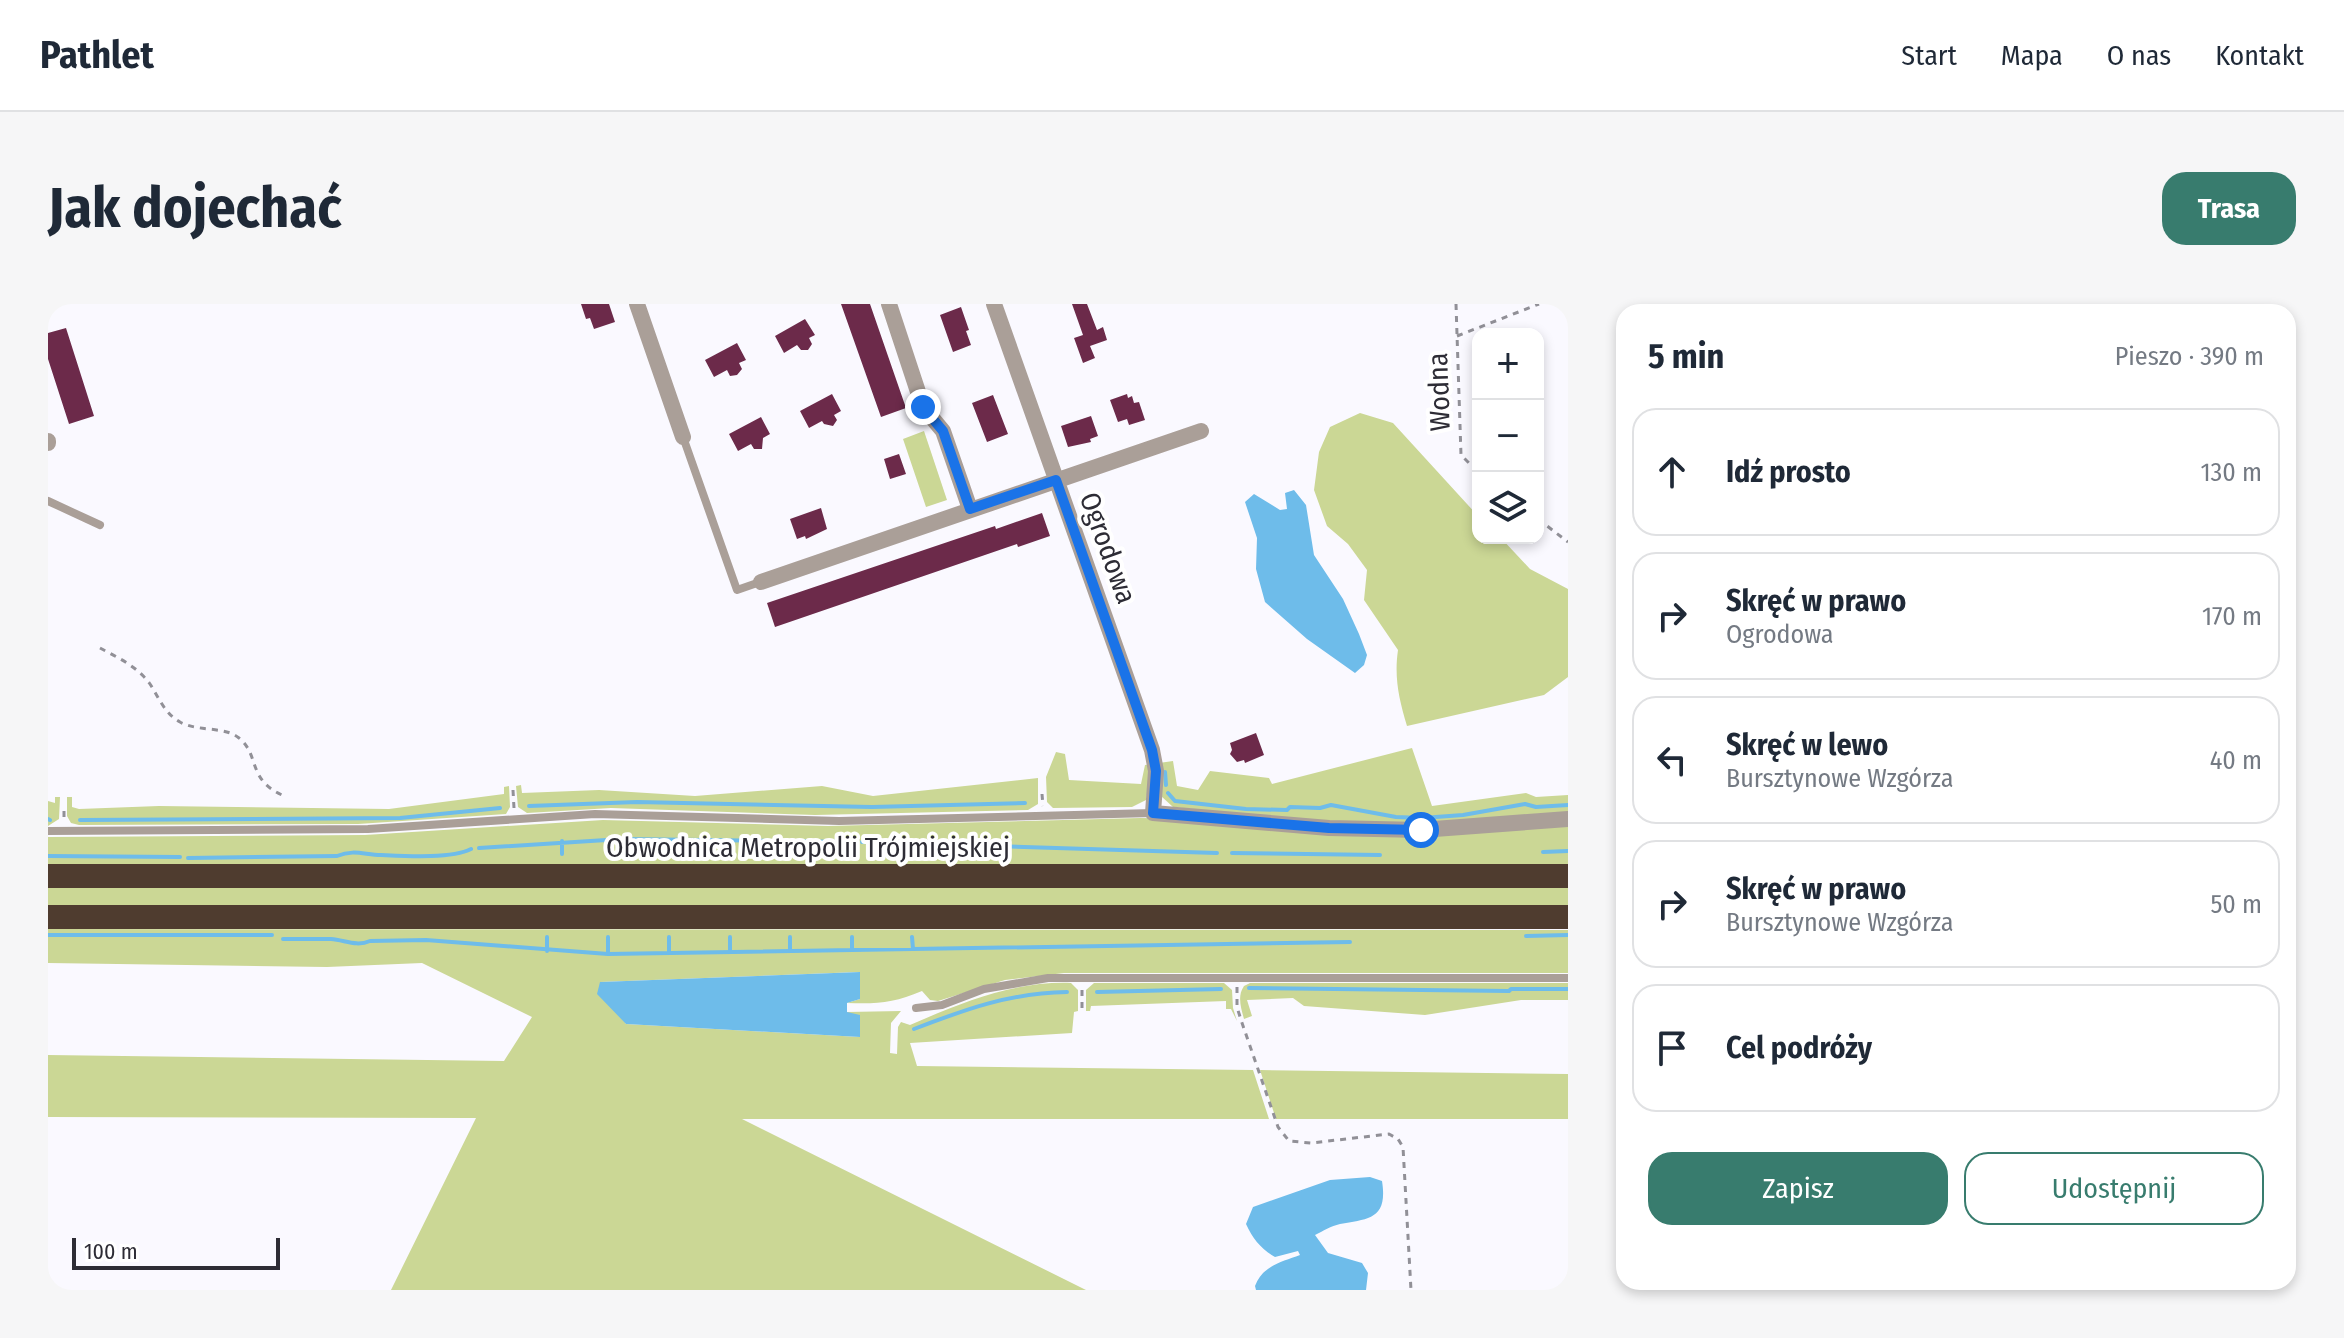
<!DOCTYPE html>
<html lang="pl">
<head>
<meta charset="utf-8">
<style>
  body { margin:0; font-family:"Fira Sans Condensed",sans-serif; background:#f6f6f7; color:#1f2937 }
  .controls { position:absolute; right:24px; top:24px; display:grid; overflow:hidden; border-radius:16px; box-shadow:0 4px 12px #0003 }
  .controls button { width:72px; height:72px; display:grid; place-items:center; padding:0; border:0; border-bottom:2px solid #e0e1e3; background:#fff; color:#1f2937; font:40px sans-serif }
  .scale { position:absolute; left:24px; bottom:20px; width:208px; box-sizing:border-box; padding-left:8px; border:4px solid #2d2c35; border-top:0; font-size:22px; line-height:28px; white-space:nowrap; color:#2d2c35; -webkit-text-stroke:6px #fff; paint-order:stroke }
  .stop { position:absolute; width:24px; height:24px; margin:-18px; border:6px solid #1a73e8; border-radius:50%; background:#fff }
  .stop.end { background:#1a73e8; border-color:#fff; box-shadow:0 2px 8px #0008 }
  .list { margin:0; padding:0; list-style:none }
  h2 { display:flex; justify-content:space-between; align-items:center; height:104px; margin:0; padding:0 32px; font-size:34px }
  h2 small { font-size:26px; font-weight:400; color:#747a83 }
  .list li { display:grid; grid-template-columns:52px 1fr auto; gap:24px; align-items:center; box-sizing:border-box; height:128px; margin:0 16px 16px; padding:0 16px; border:2px solid #e0e1e3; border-radius:24px }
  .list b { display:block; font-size:30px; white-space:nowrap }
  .list p { margin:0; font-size:26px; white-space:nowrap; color:#747a83 }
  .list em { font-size:26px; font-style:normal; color:#747a83 }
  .actions { display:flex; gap:16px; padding:24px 32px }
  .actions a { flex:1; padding:18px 0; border:2px solid #387c6e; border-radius:24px; text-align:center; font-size:28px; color:#387c6e }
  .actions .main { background:#387c6e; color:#fff }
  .icon { flex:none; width:44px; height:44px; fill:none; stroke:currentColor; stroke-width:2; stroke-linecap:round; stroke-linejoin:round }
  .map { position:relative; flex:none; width:1520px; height:986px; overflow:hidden; border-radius:24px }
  header { display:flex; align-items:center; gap:48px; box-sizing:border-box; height:112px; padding:0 40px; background:#fff; border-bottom:2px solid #e0e1e3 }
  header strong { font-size:38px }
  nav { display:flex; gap:44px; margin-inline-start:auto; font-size:28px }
  .intro { display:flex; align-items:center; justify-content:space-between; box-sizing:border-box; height:192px; padding:0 48px }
  h1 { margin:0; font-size:56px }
  .button { padding:20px 36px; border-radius:24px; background:#387c6e; color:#fff; font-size:28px; font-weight:700 }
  main { display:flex; gap:48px; padding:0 48px }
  aside { flex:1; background:#fff; border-radius:24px; box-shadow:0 4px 12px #0003 }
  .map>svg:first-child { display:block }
  .green { fill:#cbd795 }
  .water { fill:#6ebcea }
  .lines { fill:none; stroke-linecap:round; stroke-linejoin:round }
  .stream { stroke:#6ebcea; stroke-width:4 }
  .building { fill:#6c2a4a }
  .path { stroke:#919097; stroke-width:3; stroke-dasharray:6 6; stroke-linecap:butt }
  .service { stroke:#aa9f98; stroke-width:8 }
  .minor { stroke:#aa9f98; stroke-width:16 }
  .motorway { stroke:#4f3c2f; stroke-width:24 }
  .route { stroke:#1a73e8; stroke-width:10 }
  .labels { text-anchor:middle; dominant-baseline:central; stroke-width:8; stroke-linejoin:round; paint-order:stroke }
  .street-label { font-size:28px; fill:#2d2c35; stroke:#fff }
</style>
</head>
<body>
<header>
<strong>Pathlet</strong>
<nav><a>Start</a><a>Mapa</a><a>O nas</a><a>Kontakt</a></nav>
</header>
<div class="intro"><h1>Jak dojechać</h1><a class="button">Trasa</a></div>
<main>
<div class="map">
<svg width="1520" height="986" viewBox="0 0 1520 986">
  <rect width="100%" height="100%" fill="#faf9ff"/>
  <path class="green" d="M1312 109 1345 119 1430 212V234H1453L1482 265 1520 285V373L1496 391 1359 422C1351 395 1346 374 1350 346L1316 296 1319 266 1300 240 1279 222 1266 186 1271 148 1282 123Z
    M876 127 899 196 878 203 855 135Z
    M1364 444 1384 502 1478 489 1488 493 1520 491V509L1424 518 1284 519 1125 503 1113 492 1111 459 1125 457 1129 482 1150 486 1162 467 1221 474 1224 480Z
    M1008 448 1017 450 1021 476 1093 480 1097 461 1104 460 1098 496 1084 503 1005 504 999 498 998 473Z
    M990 474V500L980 506 767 511 563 504 479 509 470 503 468 482 473 481 474 489 551 486 647 492 774 482 825 492Z
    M461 482 462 503 458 510 310 520 31 521 23 519 19 512V493H24V503L31 505 111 502 341 505 456 490V483Z
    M7 493H12L11 515 0 522V497L7 499Z
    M1092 514 1520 520V561H0V533L317 531 555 516 780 522Z
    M0 582H1520V605H0Z
    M0 625 1520 626V669H1016L957 676 890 697 882 696 874 687C846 699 830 700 799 699L812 695 811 668 552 678 578 720 812 733 799 708 853 707 843 719 842 749 849 750 850 723 853 718 862 721C913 699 965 677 1023 679L1030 686V707L1026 708 1024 729 862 739 869 762 1205 766 1221 815H694L1038 986H343L428 814 0 813V751L456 757 484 713 374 659 279 663 0 659Z
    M1046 679H1176L1184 686 1185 704 1189 717 1183 705H1178V697L1043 702 1042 707H1038V686Z
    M1202 679H1520V696H1473L1377 711 1256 702 1245 694 1199 696 1204 712 1196 715C1193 704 1189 692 1196 682Z
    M1212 766 1520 770V815H1228Z"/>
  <path class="water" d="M1246 186 1258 201 1266 251 1295 295 1311 330 1319 351 1316 361 1307 369 1259 335 1217 298 1208 265 1209 234 1197 198 1206 190 1232 206 1239 205 1237 189Z
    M812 668V695L799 699V708L812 711V733L578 720 549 690 552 678Z
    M1322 873 1334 877C1340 915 1321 915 1292 920 1283 922 1275 927 1267 931L1280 949 1314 959 1320 969 1318 986H1208L1207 982C1215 961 1234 958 1252 951L1250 947 1227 953C1213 945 1205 935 1198 920L1205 903 1282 876Z"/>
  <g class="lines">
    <path class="stream" d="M1117 468 1118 481
      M1120 489 1127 497 1198 505 1239 506 1242 503 1272 504 1283 501 1348 513 1374 514 1415 511 1477 500 1488 503 1520 501
      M481 502 589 498 824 503 977 499
      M0 515 2 516
      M32 516 352 514 452 504
      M640 536V551
      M514 537V550
      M765 538V550
      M814 538 1169 549
      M431 544 574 535 807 538
      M1495 548 1520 547
      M1184 549 1332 551
      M705 550 706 537
      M891 550 892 539
      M580 551V535
      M832 551V539
      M0 552 132 553
      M140 554 289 552C306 545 317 551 333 551 356 552 403 555 423 545
      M0 631H224
      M1478 632 1520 631
      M560 633V650
      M682 633V647
      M864 633 865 645
      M235 635C251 635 267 635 283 635 297 636 308 643 322 637L378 636 560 650 1302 638
      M804 646V633
      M499 647V633
      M742 647V633
      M621 649V633
      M1201 684 1461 687 1463 685H1520
      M1049 688 1173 685
      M866 725C918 705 962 689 1019 688"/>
  </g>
  <path class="building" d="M533 0H561L567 18 546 25 542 14 538 15Z
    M793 0H822L858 104 833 113Z
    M1024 0H1039L1049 26 1055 23 1059 36 1042 42 1047 54 1035 59 1026 34 1035 31Z
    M913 3 921 26 918 27 923 41 905 48 892 11Z
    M757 15 767 31 761 34 764 40 760 46H753L749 41 736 49 727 32Z
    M18 24 46 112 21 120 0 55V29Z
    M689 39 698 56 691 59 694 65 689 71 682 72 679 66 666 73 657 56Z
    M784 90 793 107 786 111 789 116 785 122 776 120 774 117 761 124 752 107Z
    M1079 90 1080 94 1084 92 1086 99 1091 98 1097 116 1081 121 1079 115 1070 118 1062 96Z
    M945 91 960 130 939 138 924 99Z
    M1043 112 1050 132 1042 135 1043 138 1020 143 1013 122Z
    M713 113 722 130 715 134 714 145H706L703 140 690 147 681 130Z
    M851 150 858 170 842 175 836 155Z
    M773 204 779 225 758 235 757 232 749 235 742 215Z
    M994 209 1002 232 970 243 969 240 727 323 719 299 947 222 948 225Z
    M1208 429 1216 451 1197 459 1196 456 1189 458 1182 450 1184 446 1182 439Z"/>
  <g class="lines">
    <path class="path" d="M1408 0 1413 151 1430 168
      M1409 32 1491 0
      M1490 215 1520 238
      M52 344C69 353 90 363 102 380 111 394 117 410 132 418 150 428 177 422 191 434 212 451 199 475 234 491
      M465 486 466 504
      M994 490 995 502
      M16 507V516
      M1189 683V703L1193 716 1230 823 1241 837 1263 839 1341 830 1350 835 1355 843 1363 986
      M1034 704V684"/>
    <path class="service" d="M635 133 689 286 712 278
      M0 197 52 221
      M0 527 320 525 547 510 791 517 1105 509
      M868 704 894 701 936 685 1000 674H1520"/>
    <path class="minor" d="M589 0 635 133
      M841 0 875 103 895 127 922 205
      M946 0 1104 446 1108 467 1105 509 1281 524 1373 526 1520 515
      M0 137V139
      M713 278 1153 127"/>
    <path class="motorway" d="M0 572H1520
      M0 613H1520"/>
  </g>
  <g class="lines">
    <path class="route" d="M875 103 895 127 922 205 1008 176 1104 446 1108 467 1105 509 1281 524 1373 526"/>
  </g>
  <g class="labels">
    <g class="street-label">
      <text transform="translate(1391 88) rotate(-92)">Wodna</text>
      <text transform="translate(1060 244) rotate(70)">Ogrodowa</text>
      <text x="760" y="543">Obwodnica Metropolii Trójmiejskiej</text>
    </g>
  </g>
</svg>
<div class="controls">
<button>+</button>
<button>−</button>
<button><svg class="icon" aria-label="layers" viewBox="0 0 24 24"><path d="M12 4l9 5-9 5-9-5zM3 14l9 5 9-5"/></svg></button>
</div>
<div class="scale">100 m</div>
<div class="stop" style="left:1373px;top:526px"></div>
<div class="stop end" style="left:875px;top:103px"></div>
</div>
<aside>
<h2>5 min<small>Pieszo · 390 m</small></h2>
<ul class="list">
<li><svg class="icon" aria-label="ahead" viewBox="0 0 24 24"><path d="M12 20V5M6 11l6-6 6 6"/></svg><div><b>Idź prosto</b></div><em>130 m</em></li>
<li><svg class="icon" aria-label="right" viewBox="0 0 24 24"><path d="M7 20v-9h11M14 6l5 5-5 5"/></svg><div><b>Skręć w prawo</b><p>Ogrodowa</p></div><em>170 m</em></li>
<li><svg class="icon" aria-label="left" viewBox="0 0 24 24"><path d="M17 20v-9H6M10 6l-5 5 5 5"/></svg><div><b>Skręć w lewo</b><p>Bursztynowe Wzgórza</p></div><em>40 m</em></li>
<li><svg class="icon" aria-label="right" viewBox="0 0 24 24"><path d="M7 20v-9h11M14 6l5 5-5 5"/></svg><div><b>Skręć w prawo</b><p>Bursztynowe Wzgórza</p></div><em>50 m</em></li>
<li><svg class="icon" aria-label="arrive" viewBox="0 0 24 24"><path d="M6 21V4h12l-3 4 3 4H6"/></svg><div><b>Cel podróży</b></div></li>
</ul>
<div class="actions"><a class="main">Zapisz</a><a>Udostępnij</a></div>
</aside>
</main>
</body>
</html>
